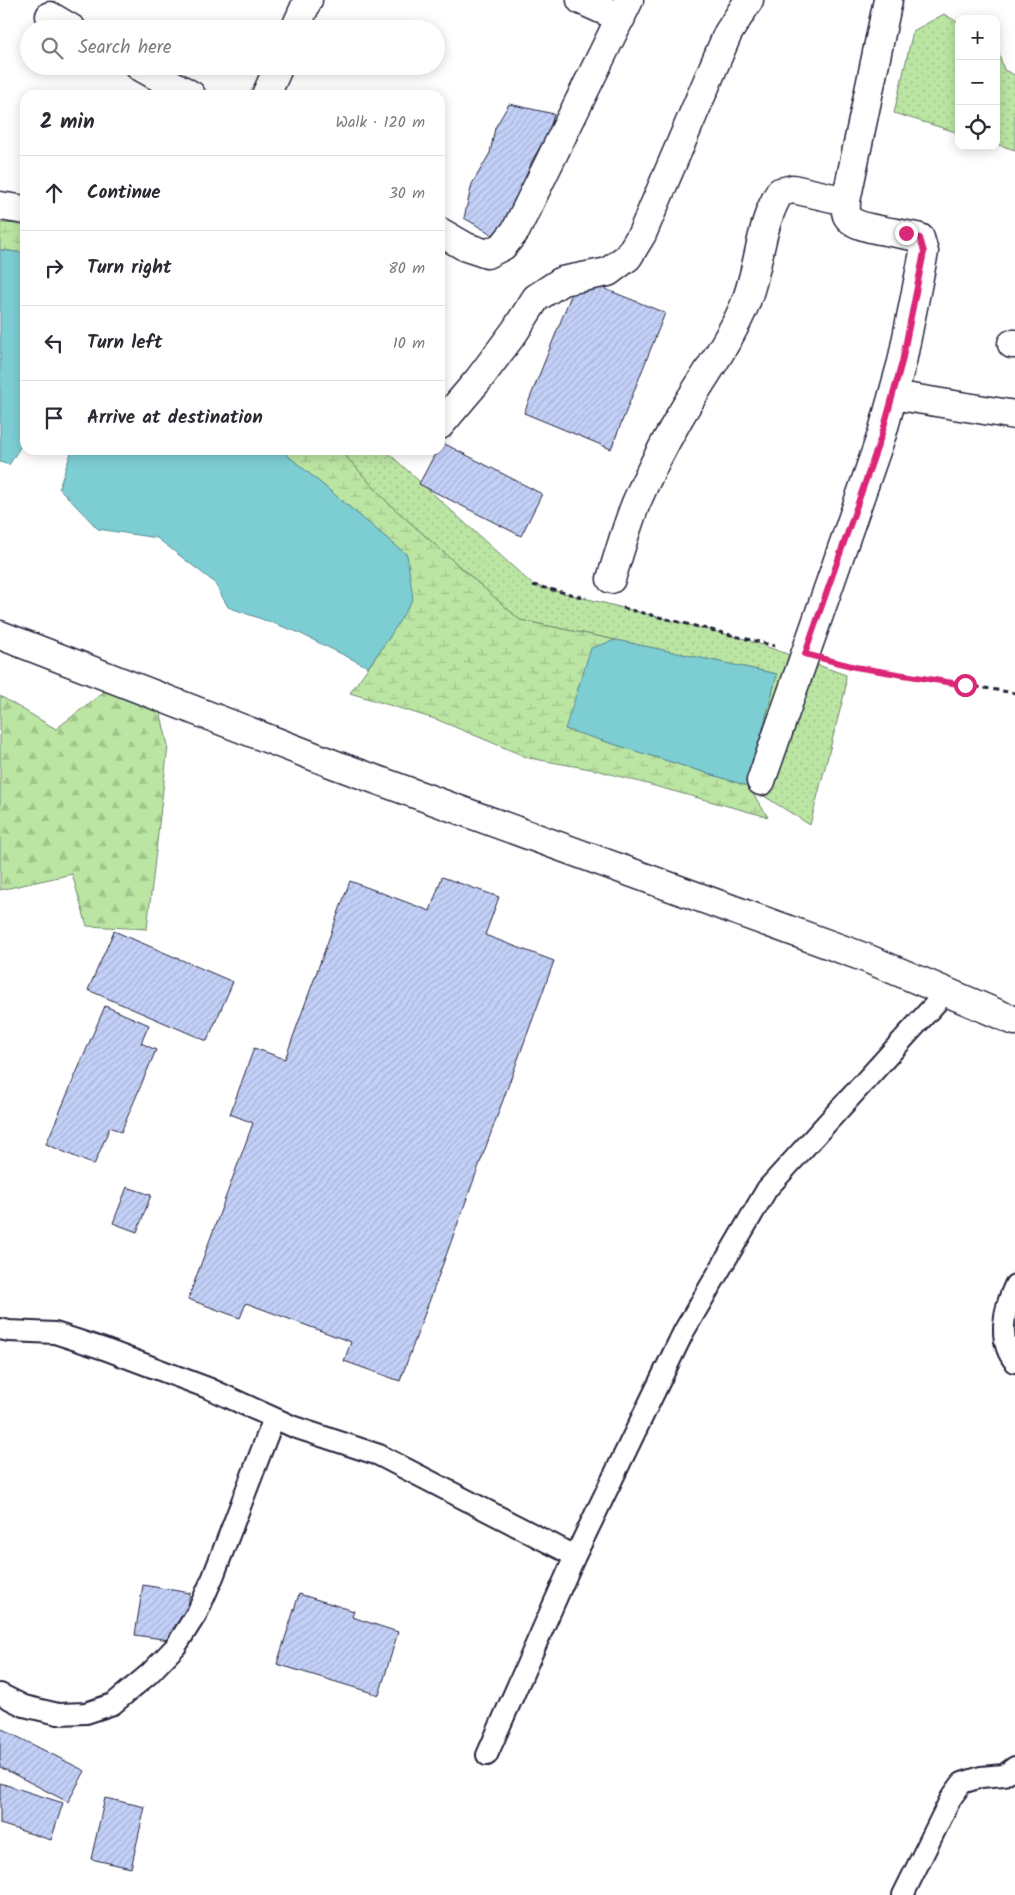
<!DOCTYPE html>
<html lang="en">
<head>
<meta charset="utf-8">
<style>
  body { margin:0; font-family:Kalam,sans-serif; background:#f7f7f7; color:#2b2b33 }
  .controls { position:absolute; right:15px; top:15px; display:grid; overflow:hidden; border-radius:10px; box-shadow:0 2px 12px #0003 }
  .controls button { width:45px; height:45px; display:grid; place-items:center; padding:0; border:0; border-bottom:1px solid #e1e1e2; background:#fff; color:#2b2b33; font:25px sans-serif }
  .stop { position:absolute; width:15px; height:15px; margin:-11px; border:4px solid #db2777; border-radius:50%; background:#fff }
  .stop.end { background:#db2777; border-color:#fff; box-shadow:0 1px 5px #0008 }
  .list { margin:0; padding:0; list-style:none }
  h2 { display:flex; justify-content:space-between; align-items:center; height:65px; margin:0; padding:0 20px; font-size:21px }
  h2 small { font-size:16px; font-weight:400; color:#7c7c81 }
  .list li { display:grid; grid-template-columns:32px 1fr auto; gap:15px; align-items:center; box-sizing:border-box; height:75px; padding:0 20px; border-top:1px solid #e1e1e2 }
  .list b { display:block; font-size:19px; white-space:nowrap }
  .list em { font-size:16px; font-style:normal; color:#7c7c81 }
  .icon { flex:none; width:28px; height:28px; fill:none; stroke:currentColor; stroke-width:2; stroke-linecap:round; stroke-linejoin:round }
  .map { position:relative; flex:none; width:1015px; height:1895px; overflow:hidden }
  .search { position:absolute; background:#fff; box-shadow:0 2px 12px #0003; left:20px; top:20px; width:425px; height:55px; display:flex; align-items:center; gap:12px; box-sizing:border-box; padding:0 18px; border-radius:28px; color:#7c7c81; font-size:19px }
  .panel { position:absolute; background:#fff; box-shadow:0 2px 12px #0003; left:20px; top:90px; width:425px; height:365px; border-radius:15px }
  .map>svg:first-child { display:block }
  .grass { fill:url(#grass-dots); stroke:#6e846e }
  .forest { fill:url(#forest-firs); stroke:#6e846e }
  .wetland { fill:url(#wetland-marsh); stroke:#6e846e }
  .water { fill:#7dced3; stroke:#598996 }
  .building { fill:url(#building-hatch); stroke:#22223b }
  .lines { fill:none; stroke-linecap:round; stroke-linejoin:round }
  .service-casing { stroke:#22223b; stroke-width:24 }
  .minor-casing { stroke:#22223b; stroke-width:31 }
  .tertiary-casing { stroke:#22223b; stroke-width:31 }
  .path { stroke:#22223b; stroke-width:3; stroke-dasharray:5 4; stroke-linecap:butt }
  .service { stroke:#fff; stroke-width:20 }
  .minor { stroke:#fff; stroke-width:28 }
  .tertiary { stroke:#fff; stroke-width:28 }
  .route { stroke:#db2777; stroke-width:6 }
</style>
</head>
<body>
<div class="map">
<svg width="1015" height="1895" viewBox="0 0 1015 1895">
  <defs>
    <pattern id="grass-dots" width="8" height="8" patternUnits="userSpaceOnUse" patternTransform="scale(1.25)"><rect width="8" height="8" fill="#bbe5a2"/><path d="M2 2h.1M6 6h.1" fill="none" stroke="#a0c48c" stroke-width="1.8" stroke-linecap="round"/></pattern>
    <pattern id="forest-firs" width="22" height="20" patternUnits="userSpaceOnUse" patternTransform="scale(1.25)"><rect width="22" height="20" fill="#bbe5a2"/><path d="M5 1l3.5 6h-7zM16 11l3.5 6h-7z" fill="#a0c48c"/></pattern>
    <pattern id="wetland-marsh" width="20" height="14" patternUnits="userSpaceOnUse" patternTransform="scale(1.25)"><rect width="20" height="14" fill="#bbe5a2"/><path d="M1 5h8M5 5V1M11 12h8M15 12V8" fill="none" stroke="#a0c48c"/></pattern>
    <pattern id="building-hatch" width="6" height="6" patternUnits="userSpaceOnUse" patternTransform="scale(1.25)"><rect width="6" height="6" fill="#c3d0f7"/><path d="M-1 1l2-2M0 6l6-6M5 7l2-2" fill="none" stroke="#a7b2d5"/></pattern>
  </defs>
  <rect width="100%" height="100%" fill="#fff"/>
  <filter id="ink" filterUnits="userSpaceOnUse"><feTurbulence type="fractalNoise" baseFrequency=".02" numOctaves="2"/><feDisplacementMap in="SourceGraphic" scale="10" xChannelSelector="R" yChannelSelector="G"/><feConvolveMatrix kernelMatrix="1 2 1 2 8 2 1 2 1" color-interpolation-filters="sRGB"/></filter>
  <g filter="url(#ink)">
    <path class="grass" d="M944 14 959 23V133L894 113 913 31Z
      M996 44 1004 70 1015 75V150L996 144Z
      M340 450H385L533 585 745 639 846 675 845 691 810 825 748 786 777 674 520 620 388 503Z"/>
    <path class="forest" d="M119 680 160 710 168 746 147 929 87 926 72 874 0 890V696L56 729Z"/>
    <path class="wetland" d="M0 223 25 224V253L0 250Z
      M281 450H340L388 503 520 620 616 640 591 649 566 729 748 786 768 817 596 770 529 758 438 720 350 693 389 638 407 555Z"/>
    <path class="water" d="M0 250 25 253V439L9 465 0 462Z
      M72 450H281L407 555 413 599 389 638 368 667 295 631 228 607 214 582 157 538 98 529 59 488Z
      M616 640 777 674 748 786 565 729 591 648Z"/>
    <path class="building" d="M509 104 554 114 550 129 531 163 521 207 495 236 464 218 472 184 490 153 495 128Z
      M578 278 665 313 611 449 524 413Z
      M441 442 542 494 521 536 419 484 437 450H440Z
      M442 877 499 897 485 935 554 961 400 1381 344 1361 351 1342 246 1303 240 1318 188 1299 253 1123 230 1114 254 1048 285 1059 350 881 430 911Z
      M114 931 233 982 207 1041 88 990Z
      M105 1006 149 1025 141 1043 156 1050 121 1132 110 1127 94 1165 46 1144Z
      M127 1187 151 1195 137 1232 113 1223Z
      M143 1585 190 1593 183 1642 135 1635Z
      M299 1594 354 1611 352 1617 398 1632 379 1695 277 1664Z
      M0 1728 85 1771 68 1802 0 1767Z
      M0 1783 63 1803 51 1840 0 1824Z
      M105 1798 145 1807 131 1868 91 1859Z"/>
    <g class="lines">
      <defs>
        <path id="service" d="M1015 1285C1004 1308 997 1341 1015 1362
          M0 1329 9 1331 55 1333 104 1349 208 1388 294 1427 379 1455 575 1556
          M0 1694 24 1706 58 1714 86 1713 113 1704 149 1674 176 1646 197 1613 213 1577 274 1418
          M487 1755 575 1556 684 1331 767 1189 946 992
          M903 1895 951 1798 962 1783 981 1777 1004 1775 1015 1767"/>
        <path id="minor" d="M581 0 621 18
          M50 16 72 29
          M295 29 308 0
          M139 66 191 95
          M266 95 279 66
          M0 206 25 210
          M440 232 466 247 487 254 503 246 516 230 629 0
          M1012 344H1015
          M893 395 1015 415
          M440 425 479 379 515 331 536 298 562 281 608 272 628 257 642 234 728 33 749 0
          M611 579C619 554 626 528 636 503 648 475 663 446 679 418 700 382 725 349 742 311 760 273 758 227 780 192L793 189 846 201
          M761 781 882 434 902 362 924 252 920 238C902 232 856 230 848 217 845 213 846 206 846 201L888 0"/>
        <path id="tertiary" d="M0 635 336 765 866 958 1015 1021"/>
      </defs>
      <use href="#service" class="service-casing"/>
      <use href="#minor" class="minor-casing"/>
      <use href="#tertiary" class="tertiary-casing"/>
      <path class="path" d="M533 585 586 598
        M623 608 775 646
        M834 661 855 667 1015 693"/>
      <use href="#service" class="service"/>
      <use href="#minor" class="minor"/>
      <use href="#tertiary" class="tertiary"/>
    </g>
  </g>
  <g class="lines" filter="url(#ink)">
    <path class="route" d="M906 233 920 238 924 252 902 362 882 434 805 654 855 667 965 685"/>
  </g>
</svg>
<div class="controls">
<button>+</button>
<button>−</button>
<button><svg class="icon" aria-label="locate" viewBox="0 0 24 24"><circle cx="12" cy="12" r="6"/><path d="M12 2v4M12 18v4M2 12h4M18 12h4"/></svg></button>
</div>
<div class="stop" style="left:965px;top:685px"></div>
<div class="stop end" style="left:906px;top:233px"></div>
<div class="search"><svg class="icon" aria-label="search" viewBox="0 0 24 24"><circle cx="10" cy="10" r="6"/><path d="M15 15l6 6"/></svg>Search here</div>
<section class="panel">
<h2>2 min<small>Walk · 120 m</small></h2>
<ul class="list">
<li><svg class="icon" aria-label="ahead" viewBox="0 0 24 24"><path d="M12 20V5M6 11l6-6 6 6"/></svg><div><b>Continue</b></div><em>30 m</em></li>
<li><svg class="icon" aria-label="right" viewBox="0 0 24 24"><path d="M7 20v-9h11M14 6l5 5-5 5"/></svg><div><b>Turn right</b></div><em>80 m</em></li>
<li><svg class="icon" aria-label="left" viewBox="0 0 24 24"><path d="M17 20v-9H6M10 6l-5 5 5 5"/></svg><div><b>Turn left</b></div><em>10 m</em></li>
<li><svg class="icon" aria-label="arrive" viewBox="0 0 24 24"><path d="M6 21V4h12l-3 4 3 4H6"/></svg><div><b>Arrive at destination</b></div></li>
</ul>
</section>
</div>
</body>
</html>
